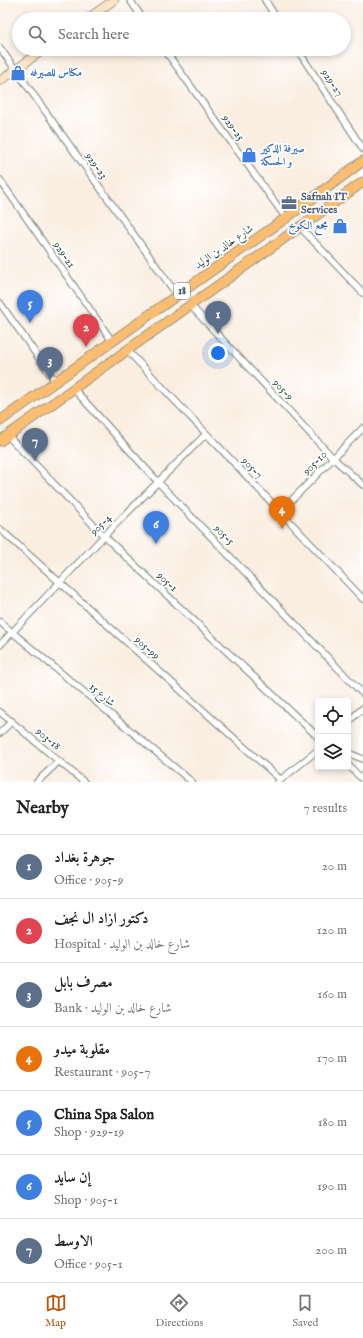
<!DOCTYPE html>
<html lang="en">
<head>
<meta charset="utf-8">
<style>
  body { margin:0; font-family:"IM FELL English",Amiri,serif; background:#f2f2f2; color:#222 }
  .controls { position:absolute; right:12px; bottom:12px; display:grid; overflow:hidden; border-radius:4px; box-shadow:0 2px 6px #0003 }
  .controls button { width:36px; height:36px; display:grid; place-items:center; padding:0; border:0; border-bottom:1px solid #e0e0e0; background:#fff; color:#222; font:20px sans-serif }
  .you { position:absolute; left:218px; top:353px; width:14px; height:14px; margin:-10px; border:3px solid #fff; border-radius:50%; background:#1a73e8; box-shadow:0 0 0 6px #1a73e833 }
  .badge { display:grid; place-items:center; width:26px; height:26px; border-radius:50%; background:#b45309; color:#fff; font-size:13px; font-weight:700 }
  .pin { position:absolute; translate:-50% -33px; filter:drop-shadow(0 1px 2px #0008) }
  .pin::after { content:''; position:absolute; top:21px; width:14px; height:12px; background:inherit; clip-path:polygon(0 0,100% 0,50% 100%) }
  .list { margin:0; padding:0; list-style:none }
  h2 { display:flex; justify-content:space-between; align-items:center; height:52px; margin:0; padding:0 16px; font-size:17px }
  h2 small { font-size:13px; font-weight:400; color:#767676 }
  .list li { display:grid; grid-template-columns:26px 1fr auto; gap:12px; align-items:center; box-sizing:border-box; height:64px; padding:0 16px; border-top:1px solid #e0e0e0 }
  .list b { display:block; font-size:15px; white-space:nowrap }
  .list p { margin:0; font-size:13px; white-space:nowrap; color:#767676 }
  .list em { font-size:13px; font-style:normal; color:#767676 }
  .icon { flex:none; width:22px; height:22px; fill:none; stroke:currentColor; stroke-width:2; stroke-linecap:round; stroke-linejoin:round }
  .map { position:relative; flex:none; width:363px; height:782px; overflow:hidden }
  .search { position:absolute; background:#fff; box-shadow:0 2px 6px #0003; left:12px; right:12px; top:12px; height:44px; display:flex; align-items:center; gap:10px; box-sizing:border-box; padding:0 14px; border-radius:22px; color:#767676; font-size:15px }
  .sheet { height:500px; background:#fff }
  nav { display:flex; justify-content:space-around; align-items:center; box-sizing:border-box; height:56px; border-top:1px solid #e0e0e0; background:#fff; font-size:11px; color:#767676 }
  nav a { display:grid; justify-items:center; gap:2px }
  nav .on { color:#b45309 }
  .map>svg:first-child { display:block }
  .lines { fill:none; stroke-linecap:round; stroke-linejoin:round }
  .street-casing { stroke:#8c968a; stroke-width:8 }
  .secondary-casing { stroke:#8c968a; stroke-width:10 }
  .primary-casing { stroke:#8c968a; stroke-width:11 }
  .street { stroke:#fff; stroke-width:5.5 }
  .secondary { stroke:#fee5c5; stroke-width:8 }
  .primary { stroke:#fcbd6f; stroke-width:9 }
  .labels { text-anchor:middle; dominant-baseline:central; stroke-width:3.5; stroke-linejoin:round; paint-order:stroke }
  .shield { fill:#fff; stroke:#627771; stroke-width:1 }
  .shield-label { font-size:10px; font-weight:bold; fill:#1f3d34 }
  .shop-label { font-size:11px; font-weight:bold; fill:#366cbe; stroke:#fff; text-anchor:start }
  .street-label { font-size:11px; fill:#1f3d34; stroke:#fff }
  .service-label { font-size:11px; font-weight:bold; fill:#4e5e75; stroke:#fff; text-anchor:start }
</style>
</head>
<body>
<div class="map">
<svg width="363" height="782" viewBox="0 0 363 782">
  <rect width="100%" height="100%" fill="#fff"/>
  <filter id="ink" filterUnits="userSpaceOnUse"><feTurbulence type="fractalNoise" baseFrequency=".025" numOctaves="2"/><feDisplacementMap in="SourceGraphic" scale="8" xChannelSelector="R" yChannelSelector="G"/><feConvolveMatrix kernelMatrix="1 2 1 2 8 2 1 2 1" color-interpolation-filters="sRGB"/></filter>
  <filter id="wash" filterUnits="userSpaceOnUse"><feTurbulence type="fractalNoise" baseFrequency=".012" numOctaves="4" result="noise"/><feDisplacementMap in="SourceGraphic" scale="16" xChannelSelector="R" yChannelSelector="G"/><feGaussianBlur stdDeviation="0.9" result="paint"/><feColorMatrix in="noise" values="0 0 0 0 0 0 0 0 0 0 0 0 0 0 0 0 0 1.4 0 .05"/><feComposite in="paint" operator="in"/></filter>
  <g filter="url(#wash)">
    <rect width="100%" height="100%" fill="#faeee1"/>
  </g>
  <g filter="url(#ink)">
    <g class="lines">
      <defs>
        <path id="street" d="M130 0 143 19
          M265 0 277 19
          M0 48 177 295
          M164 49 286 218
          M297 49 363 149
          M0 180 112 341
          M301 228 363 293
          M0 303 55 381
          M191 306 333 458 363 485
          M128 351 363 599
          M73 388 158 482 363 694
          M8 436 104 536 318 737
          M280 512 363 428
          M0 529 281 780
          M0 622 192 782
          M0 645 104 536 206 434
          M0 712 84 782
          M348 722 363 708
          M0 733 12 721
          M348 753 363 759
          M348 765 363 780
          M37 782 59 761
          M278 782 318 750"/>
        <path id="secondary" d="M87 19 114 0
          M0 81 44 49"/>
        <path id="primary" d="M0 421 286 218 363 161
          M0 441 363 182"/>
      </defs>
      <use href="#street" class="street-casing"/>
      <use href="#secondary" class="secondary-casing"/>
      <use href="#primary" class="primary-casing"/>
      <use href="#street" class="street"/>
      <use href="#secondary" class="secondary"/>
      <use href="#primary" class="primary"/>
    </g>
  </g>
  <defs>
    <symbol id="shop-bare" viewBox="-9 -9 18 18"><path d="M-5-2.5h2.3a2.7 3.5 0 0 1 5.4 0H5L5.5 6h-11ZM-1.5-2.5h3a1.5 2.3 0 0 0-3 0Z" fill="#3f7fe0" stroke="#fff" stroke-width="2.5" paint-order="stroke"/></symbol>
    <symbol id="office-bare" viewBox="-9 -9 18 18"><path d="M-6-3h4V-5.5h4V-3h4V5H-6ZM-1-4.5V-3h2v-1.5ZM-6 0V1H6V0Z" fill="#5c6f8a" stroke="#fff" stroke-width="2.5" paint-order="stroke"/></symbol>
  </defs>
  <g fill-rule="evenodd">
    <use href="#shop-bare" x="7" y="62" width="22" height="22"/>
    <use href="#shop-bare" x="238" y="144" width="22" height="22"/>
    <use href="#office-bare" x="278" y="192" width="22" height="22"/>
    <use href="#shop-bare" x="329" y="215" width="22" height="22"/>
  </g>
  <g class="labels">
    <rect class="shield" x="174" y="283" width="16" height="16" rx="3"/>
    <g class="shield-label">
      <text x="182" y="291">18</text>
    </g>
    <g class="shop-label">
      <text x="30" y="73">مكناس للصيرفه</text>
      <text x="261" y="149">صيرفة الذكير<tspan x="261" dy="13">و الحسكة</tspan></text>
      <text x="328" y="226" text-anchor="end">مجمع الكوخ</text>
    </g>
    <g class="street-label">
      <text transform="translate(332 83) rotate(56)">929-27</text>
      <text transform="translate(233 128) rotate(54)">929-25</text>
      <text transform="translate(96 166) rotate(54)">929-23</text>
      <text transform="translate(224 247) rotate(-35)">شارع خالد بن الوليد</text>
      <text transform="translate(64 255) rotate(55)">929-21</text>
      <text transform="translate(283 390) rotate(47)">905-9</text>
      <text transform="translate(315 463) rotate(-45)">905-10</text>
      <text transform="translate(252 468) rotate(46)">905-7</text>
      <text transform="translate(101 525) rotate(-45)">905-4</text>
      <text transform="translate(224 535) rotate(46)">905-5</text>
      <text transform="translate(167 582) rotate(43)">905-1</text>
      <text transform="translate(147 648) rotate(42)">905-99</text>
      <text transform="translate(102 695) rotate(40)">شارع 15</text>
      <text transform="translate(48 739) rotate(40)">903-18</text>
    </g>
    <g class="service-label">
      <text x="301" y="197">Safnah IT<tspan x="301" dy="13">Services</tspan></text>
    </g>
  </g>
</svg>
<div class="controls">
<button><svg class="icon" aria-label="locate" viewBox="0 0 24 24"><circle cx="12" cy="12" r="6"/><path d="M12 2v4M12 18v4M2 12h4M18 12h4"/></svg></button>
<button><svg class="icon" aria-label="layers" viewBox="0 0 24 24"><path d="M12 4l9 5-9 5-9-5zM3 14l9 5 9-5"/></svg></button>
</div>
<div class="you"></div>
<div class="pin badge" style="left:218px;top:334px;background:#5c6f8a">1</div>
<div class="pin badge" style="left:86px;top:347px;background:#e0444e">2</div>
<div class="pin badge" style="left:50px;top:380px;background:#5c6f8a">3</div>
<div class="pin badge" style="left:282px;top:529px;background:#e8710a">4</div>
<div class="pin badge" style="left:30px;top:323px;background:#3f7fe0">5</div>
<div class="pin badge" style="left:156px;top:544px;background:#3f7fe0">6</div>
<div class="pin badge" style="left:35px;top:461px;background:#5c6f8a">7</div>
<div class="search"><svg class="icon" aria-label="search" viewBox="0 0 24 24"><circle cx="10" cy="10" r="6"/><path d="M15 15l6 6"/></svg>Search here</div>
</div>
<section class="sheet">
<h2>Nearby<small>7 results</small></h2>
<ul class="list">
<li><span class="badge" style="background:#5c6f8a">1</span><div><b>جوهرة بغداد</b><p>Office · 905-9</p></div><em>20 m</em></li>
<li><span class="badge" style="background:#e0444e">2</span><div><b>دكتور ازاد ال نجف</b><p>Hospital · شارع خالد بن الوليد</p></div><em>120 m</em></li>
<li><span class="badge" style="background:#5c6f8a">3</span><div><b>مصرف بابل</b><p>Bank · شارع خالد بن الوليد</p></div><em>160 m</em></li>
<li><span class="badge" style="background:#e8710a">4</span><div><b>مقلوبة ميدو</b><p>Restaurant · 905-7</p></div><em>170 m</em></li>
<li><span class="badge" style="background:#3f7fe0">5</span><div><b>China Spa Salon</b><p>Shop · 929-19</p></div><em>180 m</em></li>
<li><span class="badge" style="background:#3f7fe0">6</span><div><b>إن سايد</b><p>Shop · 905-1</p></div><em>190 m</em></li>
<li><span class="badge" style="background:#5c6f8a">7</span><div><b>الاوسط</b><p>Office · 905-1</p></div><em>200 m</em></li>
</ul>
</section>
<nav>
<a class="on"><svg class="icon" aria-label="map" viewBox="0 0 24 24"><path d="M3 6l6-2 6 2 6-2v14l-6 2-6-2-6 2zM9 4v14M15 6v14"/></svg>Map</a>
<a><svg class="icon" aria-label="directions" viewBox="0 0 24 24"><path d="M12 3l9 9-9 9-9-9zM9 14v-3h6M13 9l2 2-2 2"/></svg>Directions</a>
<a><svg class="icon" aria-label="saved" viewBox="0 0 24 24"><path d="M7 4h10v16l-5-4-5 4z"/></svg>Saved</a>
</nav>
</body>
</html>
